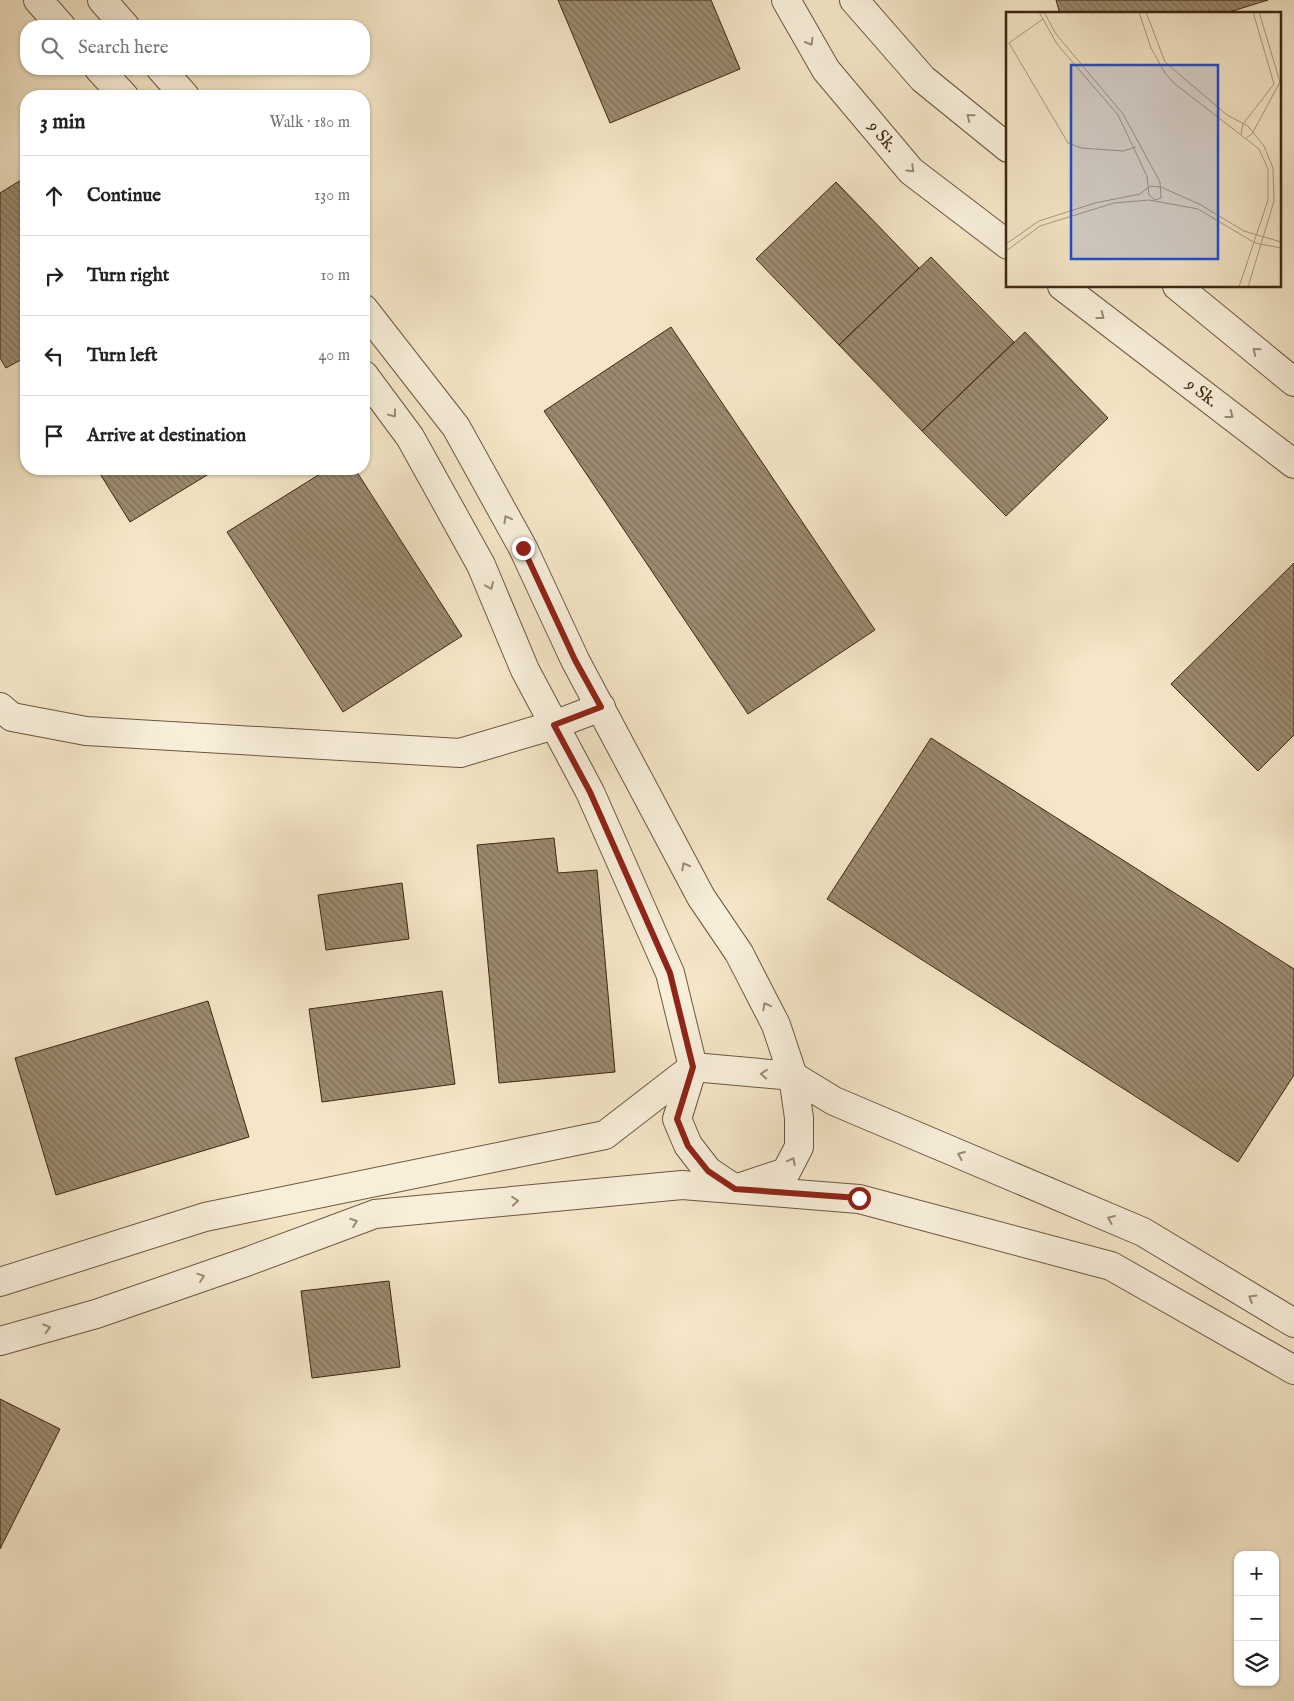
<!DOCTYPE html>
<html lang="en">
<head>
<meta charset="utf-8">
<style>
  body { margin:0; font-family:"IM FELL English",serif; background:#f6f6f6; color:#222 }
  .controls { position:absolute; right:15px; bottom:15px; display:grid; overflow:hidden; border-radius:10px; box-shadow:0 1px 4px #0004 }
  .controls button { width:45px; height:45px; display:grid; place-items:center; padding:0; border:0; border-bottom:1px solid #e0e0e0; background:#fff; color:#222; font:25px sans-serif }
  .stop { position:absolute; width:15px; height:15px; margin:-11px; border:4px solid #8f2418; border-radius:50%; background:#fff }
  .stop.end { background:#8f2418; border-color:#fff; box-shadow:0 1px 5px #0008 }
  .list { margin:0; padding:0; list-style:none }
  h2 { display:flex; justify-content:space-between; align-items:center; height:65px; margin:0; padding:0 20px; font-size:21px }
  h2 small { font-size:16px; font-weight:400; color:#767676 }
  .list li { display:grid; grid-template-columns:32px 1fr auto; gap:15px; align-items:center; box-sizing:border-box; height:80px; padding:0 20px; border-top:1px solid #e0e0e0 }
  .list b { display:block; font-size:19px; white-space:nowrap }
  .list em { font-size:16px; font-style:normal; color:#767676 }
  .icon { flex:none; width:28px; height:28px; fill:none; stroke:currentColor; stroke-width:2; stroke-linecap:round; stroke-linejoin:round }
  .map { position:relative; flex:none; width:1294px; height:1701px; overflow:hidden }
  .search { position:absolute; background:#fff; box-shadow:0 1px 4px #0004; left:20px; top:20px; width:350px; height:55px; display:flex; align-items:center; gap:12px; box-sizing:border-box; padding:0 18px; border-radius:20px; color:#767676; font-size:19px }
  .panel { position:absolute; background:#fff; box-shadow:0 1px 4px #0004; left:20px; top:90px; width:350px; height:385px; border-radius:20px }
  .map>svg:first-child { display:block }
  .building { fill:url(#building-back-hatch); stroke:#3d2712 }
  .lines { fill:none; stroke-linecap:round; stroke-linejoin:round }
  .minor-casing { stroke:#6b573f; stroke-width:30 }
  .minor { stroke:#f8efdb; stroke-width:28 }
  .oneway { stroke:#9a8b76 }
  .route { stroke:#8f2418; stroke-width:6 }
  .labels { text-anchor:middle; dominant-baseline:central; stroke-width:4; stroke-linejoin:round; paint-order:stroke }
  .street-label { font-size:18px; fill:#3d2712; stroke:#f8efdb }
  .inset-road { fill:none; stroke:#ab9a7f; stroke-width:1 }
  .view { fill:#1d4ed8; fill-opacity:0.15; stroke:#1d4ed8; stroke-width:2.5 }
  .inset-edge { fill:none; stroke:#3d2712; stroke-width:2.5 }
</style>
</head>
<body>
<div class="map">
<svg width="1294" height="1701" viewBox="0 0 1294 1701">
  <defs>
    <pattern id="building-back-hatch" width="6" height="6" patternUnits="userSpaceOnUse" patternTransform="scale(1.25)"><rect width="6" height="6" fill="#9c8a70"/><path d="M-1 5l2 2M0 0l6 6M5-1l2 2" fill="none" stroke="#80715b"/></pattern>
  </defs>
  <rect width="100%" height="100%" fill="#f4e6c7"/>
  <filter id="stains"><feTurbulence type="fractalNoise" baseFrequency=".004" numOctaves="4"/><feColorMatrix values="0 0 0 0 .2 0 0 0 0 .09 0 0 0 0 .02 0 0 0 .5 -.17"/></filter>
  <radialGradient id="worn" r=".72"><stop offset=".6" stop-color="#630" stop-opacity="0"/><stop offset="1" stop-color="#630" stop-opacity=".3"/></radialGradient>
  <path class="building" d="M558 0H711L740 69 610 123Z
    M1056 0H1268L1223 14H1060Z
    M26 177V357L6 368 0 358V193Z
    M836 182 919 268 839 345 756 259Z
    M931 257 1014 342 922 431 839 345Z
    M671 327 875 630 748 714 544 411Z
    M1025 332 1108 418 1006 516 922 431Z
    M97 469H217L130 522Z
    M328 469H355L462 636 343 712 227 532Z
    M1294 563V735L1258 771 1171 684Z
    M931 738 1294 969V1075L1238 1162 827 899Z
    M554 838 558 873 597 870 615 1072 499 1083 477 845Z
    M402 883 409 939 326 950 318 895Z
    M442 991 455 1084 322 1102 309 1009Z
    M208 1001 249 1137 56 1195 15 1058Z
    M389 1281 400 1367 312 1378 301 1291Z
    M0 1399 60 1429 0 1549Z"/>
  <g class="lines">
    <defs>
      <g id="minor">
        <path d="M38 0 61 26"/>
        <path d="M102 0 125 26"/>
        <path id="s1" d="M786 0 826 70 911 171 1008 245"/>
        <path d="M854 0 923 79 1008 148"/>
        <path d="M99 69 124 96"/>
        <path d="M161 69 185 96"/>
        <path id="s2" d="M1062 286 1294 464"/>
        <path d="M1177 286 1294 382"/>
        <path d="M364 309 456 427 523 548 575 660 701 897 739 953 776 1025 793 1076 799 1118V1147L786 1172 735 1189 708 1171 688 1145 677 1119 693 1067 670 973 590 792 525 670 481 565 410 437 364 375"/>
        <path d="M0 707 12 717 86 731 460 753 554 725 601 707"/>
        <path d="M0 1282 205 1217 605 1135 693 1067 793 1076 834 1101 1143 1232 1294 1323"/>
        <path d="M0 1341 96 1314 246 1262 375 1214 682 1185 859 1199 1111 1266 1294 1370"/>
      </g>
    </defs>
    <use href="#minor" class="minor-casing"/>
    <use href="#minor" class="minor"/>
  </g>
  <defs><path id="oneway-chevron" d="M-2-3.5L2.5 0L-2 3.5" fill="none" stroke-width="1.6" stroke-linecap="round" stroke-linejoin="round" transform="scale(1.25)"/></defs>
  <g class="oneway">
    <use href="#oneway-chevron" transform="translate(810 42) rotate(60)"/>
    <use href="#oneway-chevron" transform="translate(970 117) rotate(-141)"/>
    <use href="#oneway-chevron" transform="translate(911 169) rotate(44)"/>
    <use href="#oneway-chevron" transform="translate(1101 316) rotate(37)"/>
    <use href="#oneway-chevron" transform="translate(1256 351) rotate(-141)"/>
    <use href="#oneway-chevron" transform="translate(393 414) rotate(53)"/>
    <use href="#oneway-chevron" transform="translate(1230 415) rotate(37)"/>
    <use href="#oneway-chevron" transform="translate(507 519) rotate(-119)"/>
    <use href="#oneway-chevron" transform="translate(490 586) rotate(67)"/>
    <use href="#oneway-chevron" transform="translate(685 866) rotate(-118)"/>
    <use href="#oneway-chevron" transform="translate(766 1006) rotate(-118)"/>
    <use href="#oneway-chevron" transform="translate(764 1074) rotate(-175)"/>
    <use href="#oneway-chevron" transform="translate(961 1155) rotate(-157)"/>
    <use href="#oneway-chevron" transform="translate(792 1161) rotate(-62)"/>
    <use href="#oneway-chevron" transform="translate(515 1201) rotate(-5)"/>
    <use href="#oneway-chevron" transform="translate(1111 1219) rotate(-157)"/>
    <use href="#oneway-chevron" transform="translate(354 1222) rotate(-20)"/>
    <use href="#oneway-chevron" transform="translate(201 1277) rotate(-19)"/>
    <use href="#oneway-chevron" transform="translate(1252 1298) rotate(-149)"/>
    <use href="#oneway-chevron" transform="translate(47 1328) rotate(-16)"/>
  </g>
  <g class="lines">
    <path class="route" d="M523 548 575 660 601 707 554 725 590 792 670 973 693 1067 677 1119 688 1146 708 1171 735 1189 859 1198"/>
  </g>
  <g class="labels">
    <g class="street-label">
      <text stroke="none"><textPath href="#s1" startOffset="168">9 Sk.</textPath></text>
      <text stroke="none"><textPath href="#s2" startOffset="176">9 Sk.</textPath></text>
    </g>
  </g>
  <g transform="translate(1006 12)">
    <rect width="275" height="275" fill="#f4e6c7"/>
    <path class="inset-road" d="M33 0 51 32 112 103 141 164 143 183 149 188 155 186 154 170 117 102 50 22 38 0M133 0 145 36 159 61 169 72 253 137 262 157V188L233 275M140 0 159 50 221 103 242 114 258 134 267 156 268 189 242 275M37 7 3 31 62 131 75 136 117 139 130 135M235 122 237 112 268 72 247 0M240 126 246 122 274 70 253 0M0 232 33 209 89 191 134 182 144 174 155 175 195 193 238 219 275 230M0 239 34 214 108 191 143 188 192 197 249 231 275 236"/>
    <path class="view" d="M65 53H212V247H65Z"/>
    <rect width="275" height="275" class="inset-edge"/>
  </g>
  <rect width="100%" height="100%" filter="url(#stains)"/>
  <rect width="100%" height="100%" fill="url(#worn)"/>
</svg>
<div class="controls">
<button>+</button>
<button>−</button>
<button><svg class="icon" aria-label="layers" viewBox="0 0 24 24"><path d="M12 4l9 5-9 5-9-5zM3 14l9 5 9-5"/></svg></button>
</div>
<div class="stop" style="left:859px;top:1198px"></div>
<div class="stop end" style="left:523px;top:548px"></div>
<div class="search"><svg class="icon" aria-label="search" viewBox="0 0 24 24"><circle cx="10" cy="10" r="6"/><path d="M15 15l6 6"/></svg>Search here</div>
<section class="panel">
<h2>3 min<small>Walk · 180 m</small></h2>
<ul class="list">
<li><svg class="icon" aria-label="ahead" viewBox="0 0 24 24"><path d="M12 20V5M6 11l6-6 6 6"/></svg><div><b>Continue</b></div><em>130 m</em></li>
<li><svg class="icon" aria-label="right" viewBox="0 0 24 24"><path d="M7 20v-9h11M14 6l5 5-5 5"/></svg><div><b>Turn right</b></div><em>10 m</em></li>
<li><svg class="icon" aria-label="left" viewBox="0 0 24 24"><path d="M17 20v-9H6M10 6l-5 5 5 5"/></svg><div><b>Turn left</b></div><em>40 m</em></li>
<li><svg class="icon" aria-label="arrive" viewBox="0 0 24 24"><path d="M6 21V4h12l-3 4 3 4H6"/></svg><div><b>Arrive at destination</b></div></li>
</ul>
</section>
</div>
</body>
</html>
